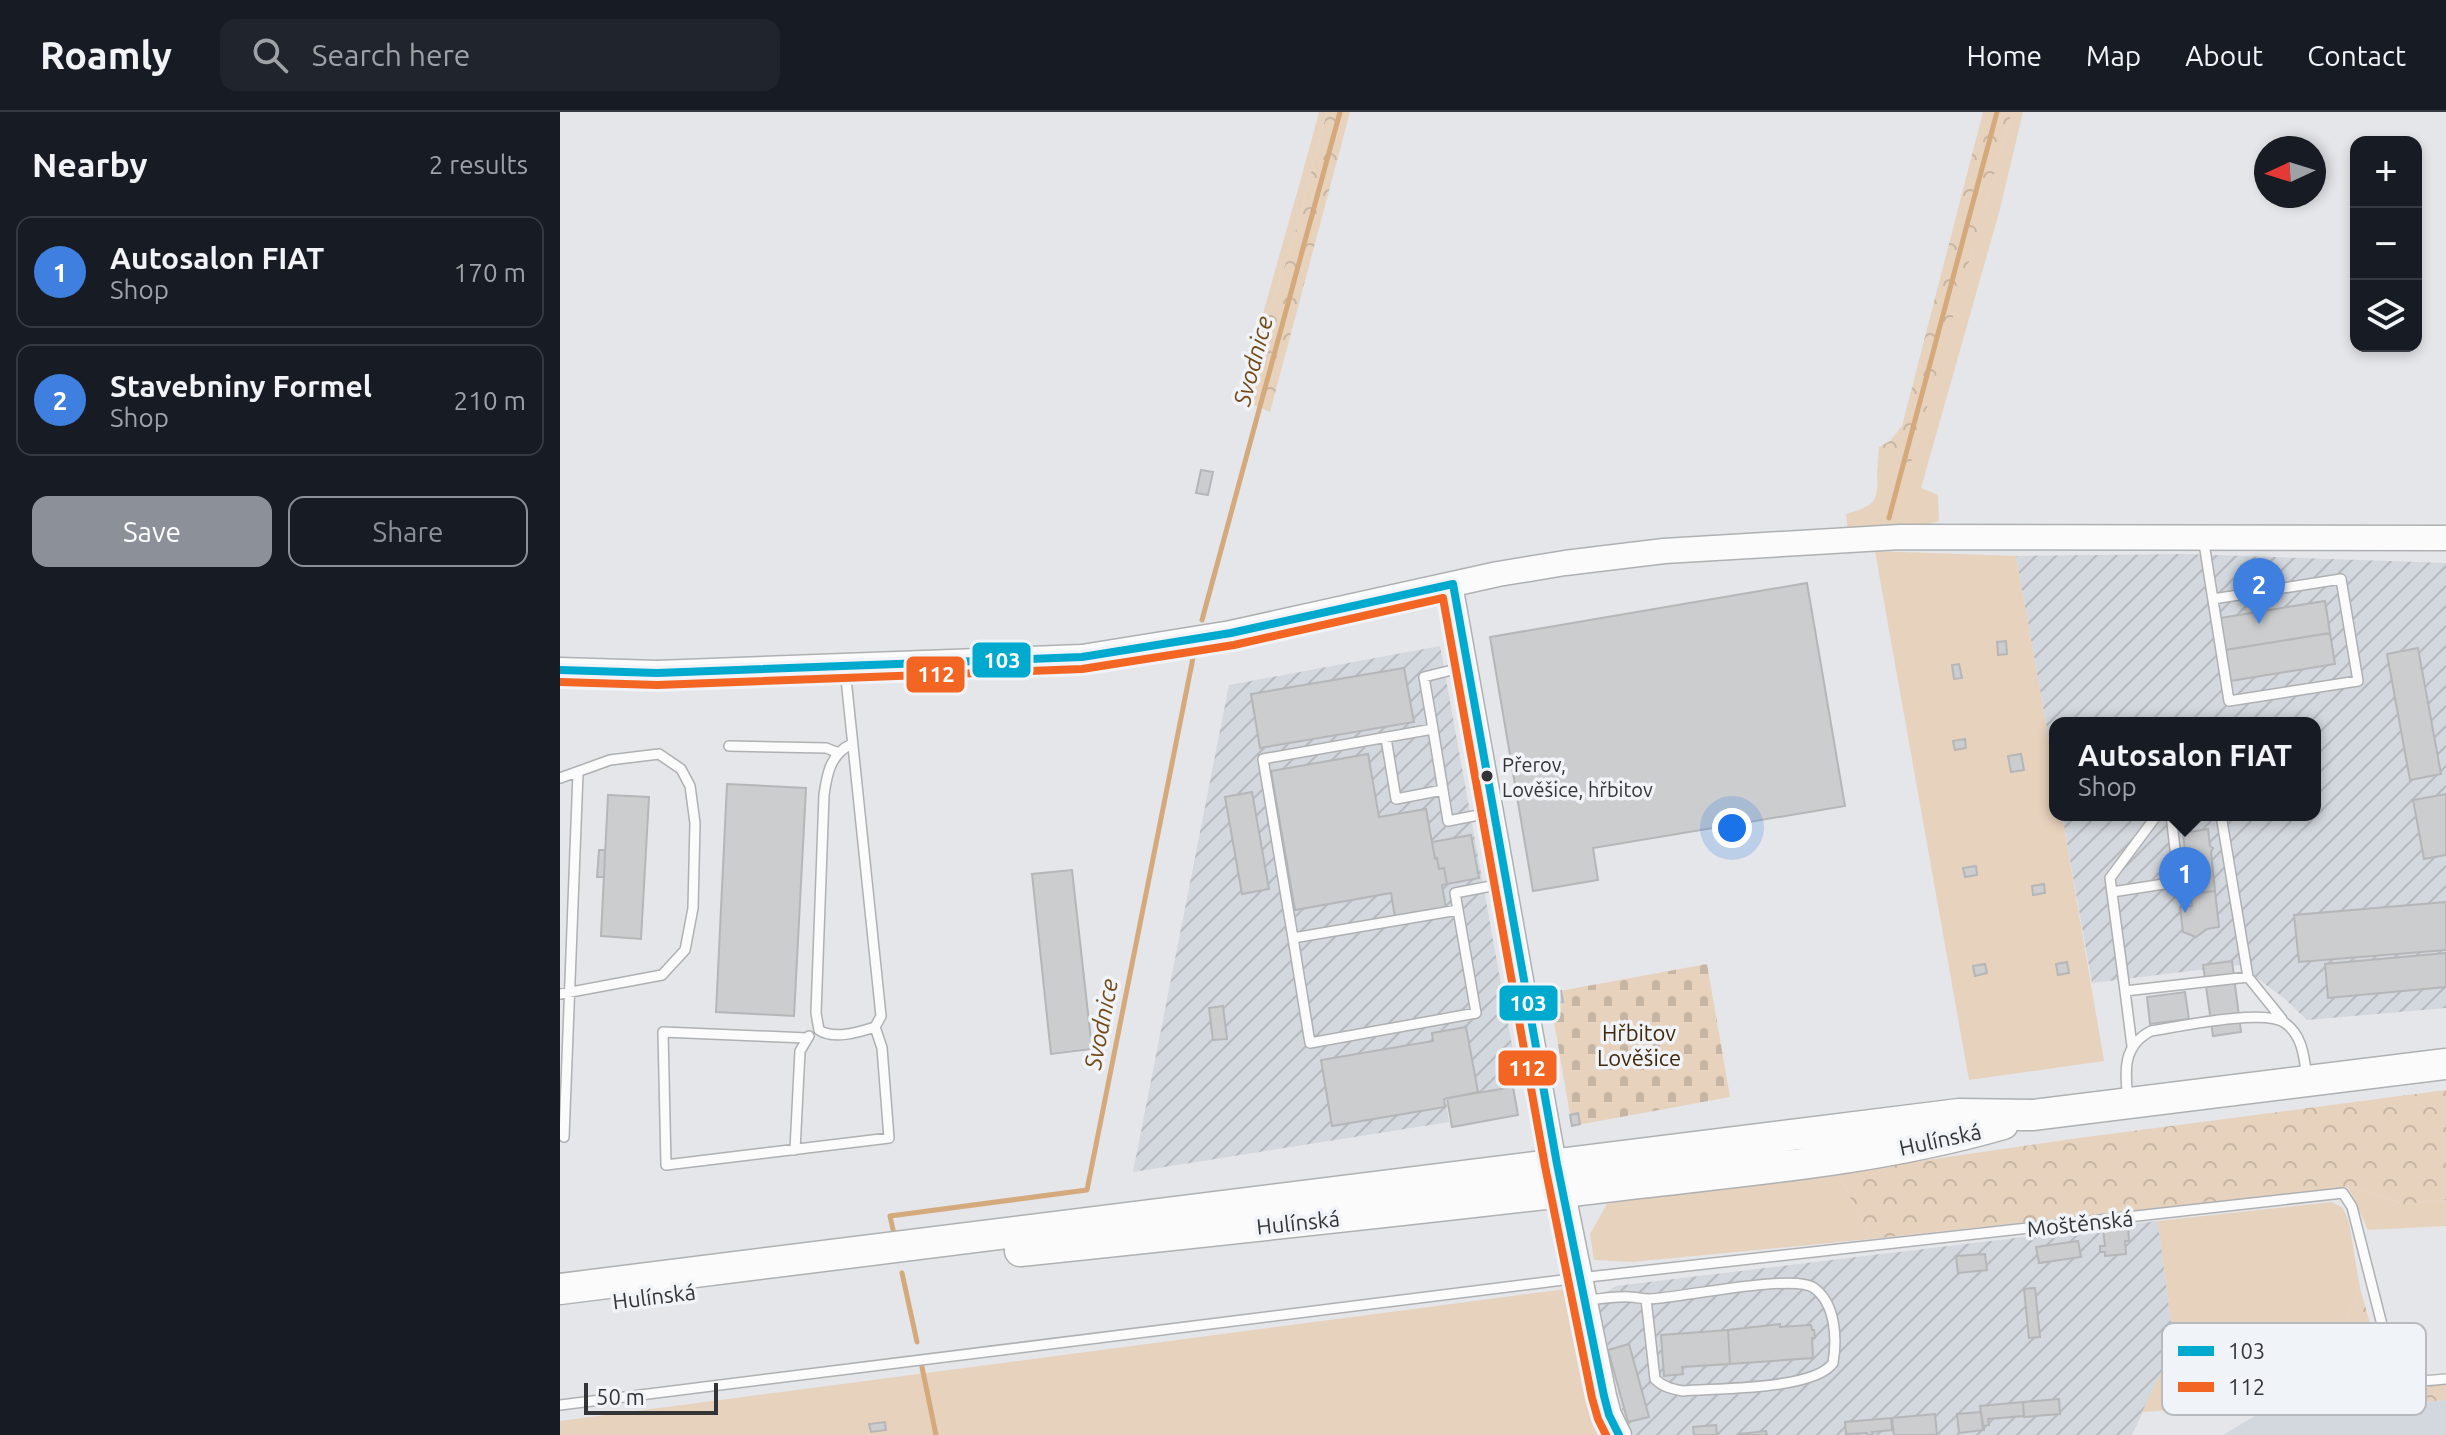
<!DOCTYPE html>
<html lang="en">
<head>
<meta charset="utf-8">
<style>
  body { margin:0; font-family:Ubuntu,sans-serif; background:#20242c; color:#f1f3f6 }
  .controls { position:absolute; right:24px; top:24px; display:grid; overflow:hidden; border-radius:16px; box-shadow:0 4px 12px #0003 }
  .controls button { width:72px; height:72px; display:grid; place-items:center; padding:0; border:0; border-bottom:2px solid #363941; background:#171b24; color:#f1f3f6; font:40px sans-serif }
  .compass { position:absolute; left:1694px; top:24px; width:72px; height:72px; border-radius:50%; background:#171b24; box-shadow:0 4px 12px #0003; rotate:266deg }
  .scale { position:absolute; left:24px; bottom:20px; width:134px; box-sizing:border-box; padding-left:8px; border:4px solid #333436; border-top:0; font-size:22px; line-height:28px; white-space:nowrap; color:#333436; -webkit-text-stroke:6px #f0f3f8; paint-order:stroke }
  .you { position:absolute; left:1172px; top:716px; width:28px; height:28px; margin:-20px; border:6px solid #fff; border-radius:50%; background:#1a73e8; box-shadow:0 0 0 12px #1a73e833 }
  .badge { display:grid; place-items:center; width:52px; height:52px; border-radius:50%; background:#8c9099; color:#fff; font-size:26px; font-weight:700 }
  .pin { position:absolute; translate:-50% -66px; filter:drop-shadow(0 2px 4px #0008) }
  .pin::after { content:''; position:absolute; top:42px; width:28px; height:24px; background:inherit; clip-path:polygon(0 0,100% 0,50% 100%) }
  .popup { position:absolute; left:1489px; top:605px; width:272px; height:104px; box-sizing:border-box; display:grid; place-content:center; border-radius:16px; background:#171b24; filter:drop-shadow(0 2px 6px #0005); font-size:26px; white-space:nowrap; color:#9ea1a6 }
  .popup b { font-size:30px; color:#f1f3f6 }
  .popup::after { content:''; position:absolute; left:50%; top:100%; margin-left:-16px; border:16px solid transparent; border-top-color:#171b24 }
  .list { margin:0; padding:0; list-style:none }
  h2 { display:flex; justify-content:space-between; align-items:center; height:104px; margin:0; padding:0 32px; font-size:34px }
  h2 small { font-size:26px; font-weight:400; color:#9ea1a6 }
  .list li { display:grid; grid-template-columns:52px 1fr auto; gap:24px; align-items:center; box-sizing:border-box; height:112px; margin:0 16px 16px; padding:0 16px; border:2px solid #363941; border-radius:16px }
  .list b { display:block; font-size:30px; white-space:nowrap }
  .list p { margin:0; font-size:26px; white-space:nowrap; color:#9ea1a6 }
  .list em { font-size:26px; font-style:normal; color:#9ea1a6 }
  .actions { display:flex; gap:16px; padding:24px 32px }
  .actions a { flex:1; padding:18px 0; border:2px solid #8c9099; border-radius:16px; text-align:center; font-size:28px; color:#8c9099 }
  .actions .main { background:#8c9099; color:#fff }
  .icon { flex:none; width:44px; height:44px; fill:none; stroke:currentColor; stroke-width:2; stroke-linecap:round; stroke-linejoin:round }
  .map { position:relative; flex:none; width:1886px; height:1323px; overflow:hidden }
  header { display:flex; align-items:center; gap:48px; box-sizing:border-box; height:112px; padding:0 40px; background:#171b24; border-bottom:2px solid #363941 }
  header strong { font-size:38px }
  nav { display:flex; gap:44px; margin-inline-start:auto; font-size:28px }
  .search { width:560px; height:72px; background:#20242c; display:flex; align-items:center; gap:20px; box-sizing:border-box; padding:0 28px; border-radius:16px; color:#9ea1a6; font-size:30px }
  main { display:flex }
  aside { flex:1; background:#171b24 }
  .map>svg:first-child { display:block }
  .built { fill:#d3d8de }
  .industrial { fill:url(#industrial-furrows) }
  .green { fill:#e7d2be }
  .forest { fill:url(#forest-crowns) }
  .cemetery { fill:url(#cemetery-stones) }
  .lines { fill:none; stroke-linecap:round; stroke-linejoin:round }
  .stream { stroke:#d4aa7c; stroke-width:5 }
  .building { fill:#cbcdcf; stroke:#b5b6b8; stroke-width:2 }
  .service-casing { stroke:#aeb0b2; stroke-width:12 }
  .minor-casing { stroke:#aeb0b2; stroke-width:21 }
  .tertiary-casing { stroke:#aeb0b2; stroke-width:27 }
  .primary-casing { stroke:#aeb0b2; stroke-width:33 }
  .service { stroke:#fbfbfc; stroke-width:9 }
  .minor { stroke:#fbfbfc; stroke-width:18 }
  .tertiary { stroke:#fbfbfc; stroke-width:24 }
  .primary { stroke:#fbfbfc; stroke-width:30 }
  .bus-1-casing { stroke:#f0f3f8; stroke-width:14 }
  .bus-2-casing { stroke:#f0f3f8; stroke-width:14 }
  .bus-1 { stroke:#00a9ce; stroke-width:8 }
  .bus-2 { stroke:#f26522; stroke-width:8 }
  .bus-dot { fill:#333436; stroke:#f0f3f8; stroke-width:3 }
  .labels { text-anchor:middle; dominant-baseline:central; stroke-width:7; stroke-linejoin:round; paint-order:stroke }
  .bus-label { font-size:20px; fill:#333436; stroke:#f0f3f8; text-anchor:start }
  .park-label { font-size:22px; fill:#402709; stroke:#f0f3f8 }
  .street-label { font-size:22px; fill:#333436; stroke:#f0f3f8 }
  .water-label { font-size:24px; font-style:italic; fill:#744a18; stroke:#f0f3f8 }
  .key { fill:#f0f3f8; stroke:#b7babe; stroke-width:2 }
  .key-label { font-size:22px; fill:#333436 }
  .line-badge { stroke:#f0f3f8; stroke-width:3 }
  .badge-label { font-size:22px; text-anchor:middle; font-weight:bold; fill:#fff }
</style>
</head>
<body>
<header>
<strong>Roamly</strong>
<div class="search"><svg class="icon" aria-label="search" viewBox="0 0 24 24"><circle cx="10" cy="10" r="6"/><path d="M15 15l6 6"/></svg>Search here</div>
<nav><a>Home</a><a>Map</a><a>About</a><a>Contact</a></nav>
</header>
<main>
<aside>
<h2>Nearby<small>2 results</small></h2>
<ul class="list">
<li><span class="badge" style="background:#3f7fe0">1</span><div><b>Autosalon FIAT</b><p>Shop</p></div><em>170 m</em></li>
<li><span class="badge" style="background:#3f7fe0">2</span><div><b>Stavebniny Formel</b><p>Shop</p></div><em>210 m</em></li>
</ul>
<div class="actions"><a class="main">Save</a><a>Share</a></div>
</aside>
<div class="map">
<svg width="1886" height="1323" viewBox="0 0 1886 1323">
  <defs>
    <pattern id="industrial-furrows" width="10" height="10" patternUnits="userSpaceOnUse" patternTransform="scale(2)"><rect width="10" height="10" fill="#d3d8de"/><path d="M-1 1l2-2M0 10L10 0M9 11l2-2" fill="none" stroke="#b6babf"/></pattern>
    <pattern id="forest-crowns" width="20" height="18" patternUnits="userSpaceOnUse" patternTransform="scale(2)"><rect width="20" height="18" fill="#e7d2be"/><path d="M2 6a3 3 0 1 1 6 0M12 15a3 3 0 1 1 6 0" fill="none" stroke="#c7b5a4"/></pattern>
    <pattern id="cemetery-stones" width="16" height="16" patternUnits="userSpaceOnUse" patternTransform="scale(2)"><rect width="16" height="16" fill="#e7d2be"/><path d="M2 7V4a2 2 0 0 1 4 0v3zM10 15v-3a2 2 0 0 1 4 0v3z" fill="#c7b5a4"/></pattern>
  </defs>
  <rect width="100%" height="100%" fill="#e4e6e9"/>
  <path class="built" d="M1886 1288V1323H1663L1705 1298 1726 1291 1805 1295Z"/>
  <path class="industrial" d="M1624 442 1886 451V896L1747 908 1724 886 1679 853 1532 871 1502 703H1755V611H1495V662L1456 444Z
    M880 534 959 972 886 987 889 1010 573 1060 669 573Z
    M1598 1109 1614 1233 1572 1323H1074L1066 1315 1037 1186 1056 1174Z"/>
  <path class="green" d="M759 0H767L732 133 709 199 689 291 681 288C704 191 734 96 759 0Z
    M1452 0H1463L1440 97 1361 376 1378 383 1379 409 1357 416 1288 418 1286 402C1312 394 1319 392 1317 363L1349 357Z
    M1315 439 1456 444 1495 662V703H1502L1544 949 1409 968Z
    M1278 1061 1311 1127 1072 1150 1034 1148 1030 1122 1047 1092 1076 1085Z
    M1788 1075 1844 1092 1886 1088V1114L1808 1118Z
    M1772 1090 1783 1096 1789 1111 1800 1176 1770 1247 1694 1275 1686 1293 1582 1300 1614 1233 1598 1109Z
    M1006 1177 1041 1323H0V1309Z"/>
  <path class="forest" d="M767 0H790L710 300 689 291 709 199 732 133Z
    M1423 0H1452L1349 358 1317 363 1319 335 1330 329 1342 314Z
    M1886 978V1088L1844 1092 1788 1075 1311 1127 1278 1061 1519 1026Z
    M1800 1176C1808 1202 1818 1252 1842 1268 1852 1274 1874 1273 1886 1272V1288C1818 1293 1758 1298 1690 1283L1694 1275 1770 1247Z"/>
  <path class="cemetery" d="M1147 852 1170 985 1012 1014 989 881Z"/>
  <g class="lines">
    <path class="stream" d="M1329 406 1437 0
      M642 508 780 0
      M334 1122 330 1104 527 1078 634 541
      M342 1161 357 1230
      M362 1255 376 1323"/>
  </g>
  <path class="building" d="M641 358 653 360 648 383 636 381Z
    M1247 471 1285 694 1033 736 1038 768 973 779 930 525Z
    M1765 489 1770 521 1665 538 1660 506Z
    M1770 521 1775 552 1670 569 1665 538Z
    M1446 529 1447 542 1438 543 1437 530Z
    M1858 536 1881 662 1850 668 1827 542Z
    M1399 552 1402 566 1394 567 1392 553Z
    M844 556 854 610 700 636 691 582Z
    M1405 627 1406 636 1395 638 1393 629Z
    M808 642 819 705 866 697 875 747 877 746 879 757 884 756 887 772 882 773 886 796 835 805 831 781 735 798 711 659Z
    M1461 642 1464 658 1451 660 1448 644Z
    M167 672 246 676 234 904 156 900Z
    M692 680 709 777 682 782 665 685Z
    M1886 682V743L1864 747 1853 688Z
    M48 683 89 685 81 827 41 824Z
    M1648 717 1650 734 1653 736 1651 740 1655 779 1630 782 1623 721Z
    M911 723 919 766 887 772 884 756 879 757 877 746 875 747 872 730Z
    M39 738H45L44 765H37Z
    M1416 754 1417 763 1405 765 1403 756Z
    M512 758 532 937 491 942 472 762Z
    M1484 772 1485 781 1473 783 1472 774Z
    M1655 779 1659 815 1647 817 1636 825 1623 820 1620 795 1632 794 1630 782Z
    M1886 790V838L1739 850 1734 803Z
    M1886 841V875L1768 886 1765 852Z
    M1672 849 1681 920 1653 924 1643 853Z
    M1507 850 1509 861 1498 863 1496 852Z
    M1425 852 1427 861 1415 864 1413 854Z
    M1001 879 1003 890 990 892 989 881Z
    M1625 880 1629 907 1590 912 1587 885Z
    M663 894 667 927 653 928 649 896Z
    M906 915 918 980 884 987 885 995 772 1014 761 948 873 929 872 921Z
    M953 975 958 1003 892 1015 887 986Z
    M1018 1001 1020 1012 1012 1014 1010 1003Z
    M1568 1114 1569 1129H1565L1566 1142 1545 1144V1140H1540V1134H1545L1543 1117Z
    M1518 1129 1521 1145 1479 1151 1476 1135Z
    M1425 1142 1427 1158 1398 1161 1396 1144Z
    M1475 1176 1480 1225 1469 1226 1464 1177Z
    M1220 1212V1215L1251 1213 1252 1218H1254L1255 1226H1252L1253 1246 1170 1252 1168 1218Z
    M1168 1218 1170 1252 1122 1255 1123 1262 1104 1264 1101 1223Z
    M1069 1232 1089 1305 1068 1310 1048 1238Z
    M1499 1287 1500 1302 1464 1305 1463 1290Z
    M1463 1290 1464 1304 1428 1307 1429 1313 1424 1314 1423 1317 1420 1294Z
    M1421 1300 1424 1318 1399 1321 1397 1302Z
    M1375 1302 1377 1323H1334L1332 1306Z
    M1331 1306 1332 1318 1312 1320 1313 1323H1307V1321L1286 1322 1285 1310Z
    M325 1310 326 1318 311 1320 309 1312Z
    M1156 1313 1157 1323H1134L1133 1315Z
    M1206 1319 1207 1323H1180V1322Z"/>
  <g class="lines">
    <defs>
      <path id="service" d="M1643 425C1652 480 1660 534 1669 589L1798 569 1781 467 1653 487
        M285 557 321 904 315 915C299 920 274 928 259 918L256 901 264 683C267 661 271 641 292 632
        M873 617 864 565 908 554
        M826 626 836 687 883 678
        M169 634 266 636 279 641
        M0 666 50 648 99 642 121 657 130 674 135 711 133 796 125 838 102 863 0 882
        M1661 703 1688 865
        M1552 780 1604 772 1618 762 1611 703
        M898 798 733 826 750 931 916 901 898 798 895 781 947 771
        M733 826 703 647 873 617 888 709 934 700
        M1565 879 1550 766 1597 703
        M247 926 103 920 106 1053 329 1026 322 936 315 915
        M1572 934 1565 879 1688 865 1722 907
        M1568 988C1565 959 1562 934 1591 919 1617 915 1705 896 1725 911 1743 924 1744 945 1747 966
        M4 1025 18 661
        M235 1038 240 939 249 924
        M1027 1188C1041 1187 1056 1184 1070 1185 1076 1185 1082 1187 1089 1187 1120 1186 1234 1161 1254 1176 1276 1192 1277 1227 1273 1251 1254 1278 1157 1276 1123 1279 1112 1277 1103 1275 1095 1267L1086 1187
        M0 1293 1019 1166 1783 1081 1792 1095 1832 1252C1852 1271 1859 1270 1886 1267"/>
      <path id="minor" d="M893 472 997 1052"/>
      <path id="tertiary" d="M0 558 97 561 522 545 671 521 938 462 1005 451 1104 439 1340 425 1886 426
        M999 1062 1044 1284 1049 1303 1059 1323"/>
      <path id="primary" d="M460 1139C661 1118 861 1097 1062 1073 1189 1058 1319 1048 1443 1012
        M0 1177 1399 1002 1472 1003 1886 952"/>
    </defs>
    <use href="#service" class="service-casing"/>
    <use href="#minor" class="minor-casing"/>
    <use href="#tertiary" class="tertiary-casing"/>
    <use href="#primary" class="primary-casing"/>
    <use href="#service" class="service"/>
    <use href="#minor" class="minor"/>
    <use href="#tertiary" class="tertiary"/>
    <use href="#primary" class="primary"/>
    <defs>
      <path id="bus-1" d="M0 558 97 561 522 545 671 521 893 472 997 1052 1044 1284 1049 1303 1059 1323"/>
      <path id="bus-2" d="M0 570 97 573 522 557 674 533 883 486 985 1054 1032 1286 1038 1307 1046 1323"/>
    </defs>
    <use href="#bus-1" class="bus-1-casing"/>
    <use href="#bus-2" class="bus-2-casing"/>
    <use href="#bus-1" class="bus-1"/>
    <use href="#bus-2" class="bus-2"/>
  </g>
  <circle class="bus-dot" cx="927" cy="664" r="7"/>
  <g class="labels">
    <g class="bus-label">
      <text x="942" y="652">Přerov,<tspan x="942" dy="25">Lověšice, hřbitov</tspan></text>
    </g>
    <g class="park-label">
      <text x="1079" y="920">Hřbitov<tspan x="1079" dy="25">Lověšice</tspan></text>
    </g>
    <g class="street-label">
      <text transform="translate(1380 1027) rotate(-12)">Hulínská</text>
      <text transform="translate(738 1110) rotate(-6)">Hulínská</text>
      <text transform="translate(1520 1111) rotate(-6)">Moštěnská</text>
      <text transform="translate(94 1184) rotate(-7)">Hulínská</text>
    </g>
    <g class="water-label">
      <text transform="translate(693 249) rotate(-75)">Svodnice</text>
      <text transform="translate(541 912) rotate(-79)">Svodnice</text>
    </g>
  </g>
  <rect x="1602" y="1211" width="264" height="92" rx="12" class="key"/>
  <rect x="1618" y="1234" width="36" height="10" fill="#00a9ce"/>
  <rect x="1618" y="1270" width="36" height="10" fill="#f26522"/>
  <g class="key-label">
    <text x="1668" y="1247">103</text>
    <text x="1668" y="1283">112</text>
  </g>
  <g class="line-badge">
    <rect x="411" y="529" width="61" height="38" rx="8" fill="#00a9ce"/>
    <rect x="345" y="543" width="61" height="39" rx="8" fill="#f26522"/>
    <rect x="938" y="872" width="61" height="38" rx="8" fill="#00a9ce"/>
    <rect x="937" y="937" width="61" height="38" rx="8" fill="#f26522"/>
  </g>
  <g class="badge-label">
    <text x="442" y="556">103</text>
    <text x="376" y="570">112</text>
    <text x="968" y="899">103</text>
    <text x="967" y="964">112</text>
  </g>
</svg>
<div class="controls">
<button>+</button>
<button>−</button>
<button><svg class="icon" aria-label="layers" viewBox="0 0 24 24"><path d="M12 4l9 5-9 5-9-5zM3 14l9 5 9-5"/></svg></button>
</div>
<svg class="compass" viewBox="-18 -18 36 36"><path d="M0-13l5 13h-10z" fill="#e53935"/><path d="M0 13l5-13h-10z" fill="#9ea1a6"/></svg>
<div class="scale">50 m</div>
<div class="you"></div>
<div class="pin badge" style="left:1625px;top:801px;background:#3f7fe0">1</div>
<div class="popup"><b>Autosalon FIAT</b>Shop</div>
<div class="pin badge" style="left:1699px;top:512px;background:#3f7fe0">2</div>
</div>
</main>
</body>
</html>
